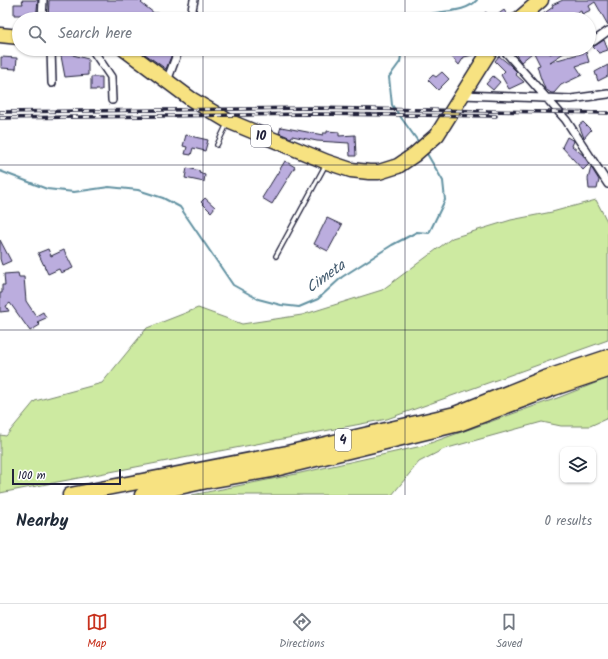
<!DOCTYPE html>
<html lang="en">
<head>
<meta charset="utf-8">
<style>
  body { margin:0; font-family:Kalam,sans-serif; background:#f2f2f3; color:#1f2937 }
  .controls { position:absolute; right:12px; bottom:12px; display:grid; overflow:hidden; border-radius:8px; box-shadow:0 1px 3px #0004 }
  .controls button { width:36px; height:36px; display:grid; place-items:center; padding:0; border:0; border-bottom:1px solid #e0e1e3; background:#fff; color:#1f2937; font:20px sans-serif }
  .scale { position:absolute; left:12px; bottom:10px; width:109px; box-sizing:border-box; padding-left:4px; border:2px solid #22223b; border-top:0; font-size:11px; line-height:14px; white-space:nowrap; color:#22223b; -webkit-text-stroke:3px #fff; paint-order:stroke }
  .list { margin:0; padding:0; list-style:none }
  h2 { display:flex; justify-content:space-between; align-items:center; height:52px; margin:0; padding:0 16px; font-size:17px }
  h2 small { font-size:13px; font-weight:400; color:#747a83 }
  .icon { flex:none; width:22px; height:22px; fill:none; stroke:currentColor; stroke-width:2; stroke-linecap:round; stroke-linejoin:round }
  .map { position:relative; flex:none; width:608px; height:495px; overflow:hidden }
  .search { position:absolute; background:#fff; box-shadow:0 1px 3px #0004; left:12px; right:12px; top:12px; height:44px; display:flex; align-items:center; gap:10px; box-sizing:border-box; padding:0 14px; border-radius:22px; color:#747a83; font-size:15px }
  .sheet { height:108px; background:#fff }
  nav { display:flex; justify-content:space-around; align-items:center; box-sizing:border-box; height:56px; border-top:1px solid #e0e1e3; background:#fff; font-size:11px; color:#747a83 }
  nav a { display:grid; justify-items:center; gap:2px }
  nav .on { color:#c8321e }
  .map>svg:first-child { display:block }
  .green { fill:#cdeaa1; stroke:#78866e }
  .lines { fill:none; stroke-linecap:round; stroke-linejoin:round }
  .stream { stroke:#6292a2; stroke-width:2 }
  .building { fill:#bbadde; stroke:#22223b }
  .lane-casing { stroke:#22223b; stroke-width:6 }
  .street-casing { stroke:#22223b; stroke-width:10 }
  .highway-casing { stroke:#22223b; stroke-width:17 }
  .lane { stroke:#fff; stroke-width:3.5 }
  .street { stroke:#fff; stroke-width:7 }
  .highway { stroke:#f7e281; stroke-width:14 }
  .rail-casing { stroke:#22223b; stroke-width:3.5 }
  .rail { stroke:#fff; stroke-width:2; stroke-dasharray:6; stroke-linecap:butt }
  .grid { fill:none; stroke:#22223b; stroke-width:1; stroke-opacity:0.55 }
  .labels { text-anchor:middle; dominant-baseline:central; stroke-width:3.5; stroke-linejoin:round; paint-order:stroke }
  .shield { fill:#fff; stroke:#646476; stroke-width:1 }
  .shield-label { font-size:13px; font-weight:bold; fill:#22223b }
  .water-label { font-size:15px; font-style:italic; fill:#425a6e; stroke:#fff }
</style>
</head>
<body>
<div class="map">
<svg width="608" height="495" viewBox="0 0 608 495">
  <rect width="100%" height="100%" fill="#fff"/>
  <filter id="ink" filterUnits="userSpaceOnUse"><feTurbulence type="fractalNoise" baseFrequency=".025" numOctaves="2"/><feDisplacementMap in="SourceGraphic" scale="8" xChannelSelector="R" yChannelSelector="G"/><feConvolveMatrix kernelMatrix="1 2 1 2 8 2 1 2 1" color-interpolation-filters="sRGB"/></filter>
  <g filter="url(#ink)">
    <path class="green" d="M596 200 608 223V340L387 419 0 493V435L6 436 35 401 102 383 147 328 198 308 242 324 302 315 382 290 452 238 511 220 552 212Z
      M608 378V418L590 426H561L542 422 444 449 419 462 392 495H192L287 476 422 446 560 397Z"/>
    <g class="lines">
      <path class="stream" d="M417 19C435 8 462 16 477 0
        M402 49 400 62 389 77 392 105 420 144
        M0 171 47 189 74 192 109 187 138 190 163 198 180 207 233 285 258 299 281 305 299 307 318 299 342 277 392 245 417 232 429 233 445 200 443 181 426 152"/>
    </g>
    <path class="building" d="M22 0H38L36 19H25V15H14V4H23Z
      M49 0H144L141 3 154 13H158L170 19H138L131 15 130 19H48Z
      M563 0H608V25L595 2 589 6 591 10 582 14 581 11 565 19H560L557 15 553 19H536L553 7 552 5Z
      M504 10 510 19H477L486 12 492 19Z
      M604 40 608 50 599 53 593 47Z
      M73 49V55L88 59V75L65 77 61 56H56V50Z
      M138 49H174L166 69Z
      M445 49H480L475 53 477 54 464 57 459 65Z
      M520 49 525 51 530 49 532 53 521 62 514 52Z
      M541 49H548L550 54 560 49H570L550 62 586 52 589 62 576 66 582 75 561 85 554 93H551L545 89 540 76 537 66 540 65 534 53Z
      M499 56 510 65 517 72 515 74 524 82 509 89 501 75 505 71 495 61Z
      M1 57 17 58 16 69 1 68Z
      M608 65V76L598 81 595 72Z
      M442 72 449 79 438 90 428 80 433 75 436 77Z
      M493 76 500 82 493 90 486 84Z
      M91 77H102V90H91Z
      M583 122 591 130 584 138 579 125Z
      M281 127 323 135V133H327V131L339 132V136L355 135 356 156H350L349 143 317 141 292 136 291 138 279 133Z
      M186 135 208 140 205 151 193 148 191 155 185 154 187 147 183 146Z
      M567 137 574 141 572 146 583 155 589 164 583 170 562 147Z
      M285 161 295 167 272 204 262 198Z
      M591 167 599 180 597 189H589L588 179Z
      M187 168 200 171 199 173 205 175 204 182 185 178Z
      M205 198 215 207 211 212 201 202Z
      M327 218 342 225 328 251 314 244Z
      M0 240 11 261 2 265 0 259Z
      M48 249 51 256 64 250 73 268 61 273 59 269 48 274 38 253Z
      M18 273 19 277H24L26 301 36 316 43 312 46 318 37 322 40 325 30 331 10 303 6 306 9 311 0 312V293H2V285H5L4 274Z"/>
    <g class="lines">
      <defs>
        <path id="lane" d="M217 145 227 124
          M276 256 326 164"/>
        <path id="street" d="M42 19 43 0
          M190 19 194 0
          M594 41 608 31
          M51 49 52 83
          M92 49 111 77 112 100
          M503 49 566 120 608 184
          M167 81 179 49
          M462 95 571 99 608 94"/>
        <path id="highway" d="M519 19 541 0
          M0 35 19 37
          M124 49 191 99 228 121 327 162 351 170 369 172H379L398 166 414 155 437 135 491 49
          M70 495 287 453 455 414 545 378 608 357
          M142 495 207 481 271 470 459 424 554 388 608 370"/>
      </defs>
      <use href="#lane" class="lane-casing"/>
      <use href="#street" class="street-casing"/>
      <use href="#highway" class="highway-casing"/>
      <use href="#lane" class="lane"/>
      <use href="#street" class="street"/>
      <use href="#highway" class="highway"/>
      <defs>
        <path id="rail" d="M0 112 310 108 608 113
          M0 118 311 114 496 116"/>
      </defs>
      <use href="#rail" class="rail-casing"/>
      <use href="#rail" class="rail"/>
    </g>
  </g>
  <path class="grid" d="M203 0V19M405 0V19M203 49V495M405 49V495M0 165H608M0 330H608"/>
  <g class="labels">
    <g class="shield">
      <rect x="251" y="125" width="20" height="22" rx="3"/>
      <rect x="335" y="429" width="16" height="22" rx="3"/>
    </g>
    <g class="shield-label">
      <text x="261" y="136">10</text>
      <text x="343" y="440">4</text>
    </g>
    <g class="water-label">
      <text transform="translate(326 277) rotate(-36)">Cimeta</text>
    </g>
  </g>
</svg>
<div class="controls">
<button><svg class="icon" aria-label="layers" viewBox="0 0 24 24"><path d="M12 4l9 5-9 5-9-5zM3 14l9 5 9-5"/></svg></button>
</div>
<div class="scale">100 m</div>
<div class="search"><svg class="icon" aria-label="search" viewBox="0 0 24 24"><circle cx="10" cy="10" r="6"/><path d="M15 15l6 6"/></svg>Search here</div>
</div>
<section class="sheet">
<h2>Nearby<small>0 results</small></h2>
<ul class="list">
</ul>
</section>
<nav>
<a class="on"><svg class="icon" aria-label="map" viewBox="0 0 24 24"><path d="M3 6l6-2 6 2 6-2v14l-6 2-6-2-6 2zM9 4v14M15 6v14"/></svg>Map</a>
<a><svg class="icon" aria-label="directions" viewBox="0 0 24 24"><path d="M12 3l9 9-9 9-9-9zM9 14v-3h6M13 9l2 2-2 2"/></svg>Directions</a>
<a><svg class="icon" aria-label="saved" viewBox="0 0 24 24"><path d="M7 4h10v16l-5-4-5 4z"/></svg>Saved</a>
</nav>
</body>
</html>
